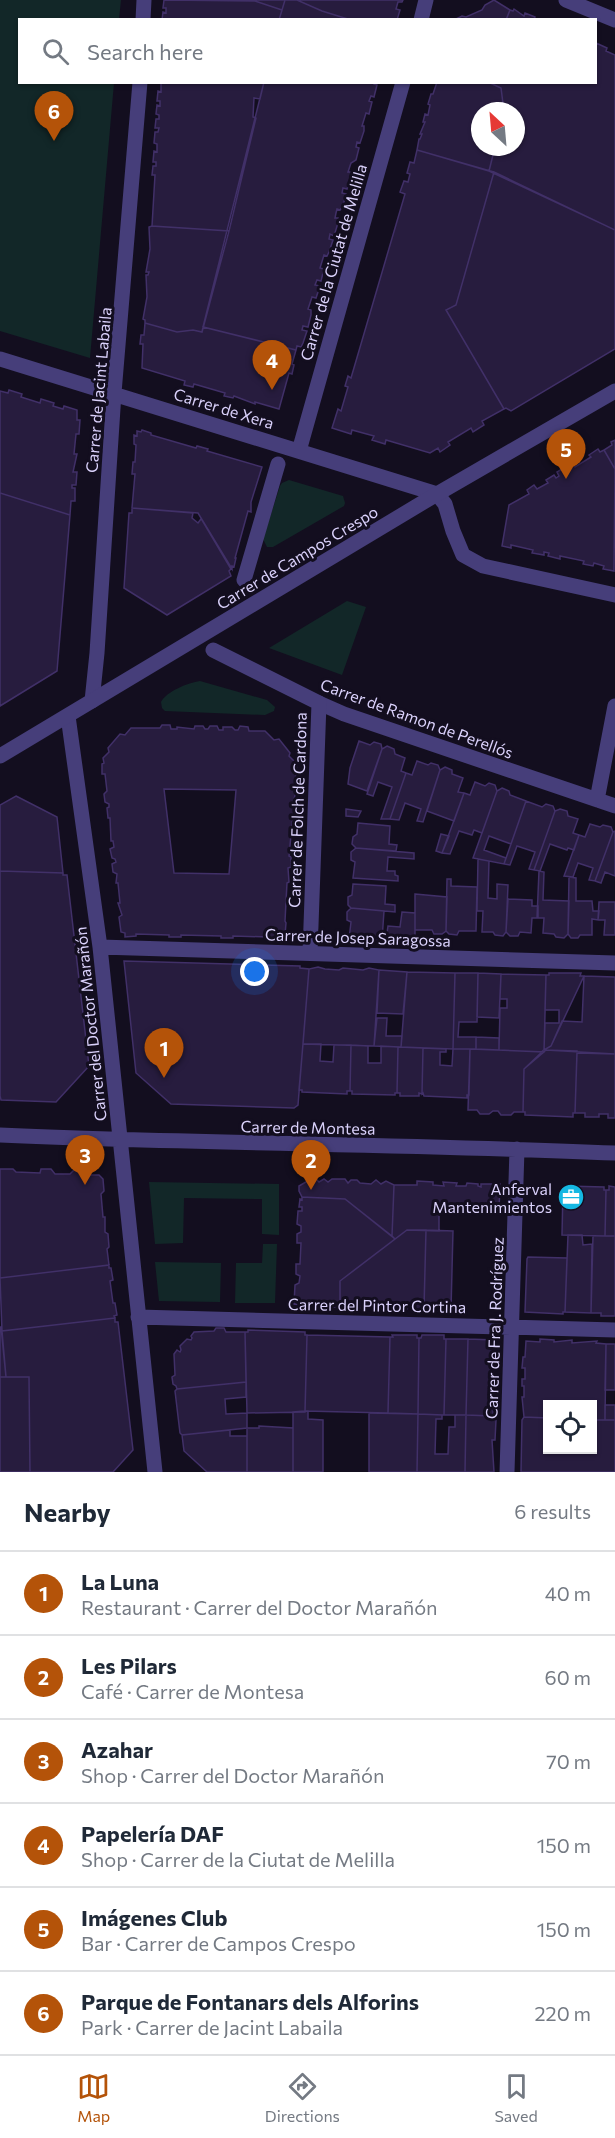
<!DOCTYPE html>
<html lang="en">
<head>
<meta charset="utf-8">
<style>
  body { margin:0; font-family:Commissioner,sans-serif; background:#f6f6f7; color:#1f2937 }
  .controls { position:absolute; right:18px; bottom:18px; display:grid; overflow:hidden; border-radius:0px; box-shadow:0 2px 4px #0004 }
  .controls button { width:54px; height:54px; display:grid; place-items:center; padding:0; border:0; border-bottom:2px solid #e0e1e3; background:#fff; color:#1f2937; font:30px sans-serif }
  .compass { position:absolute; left:471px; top:102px; width:54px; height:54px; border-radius:50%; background:#fff; box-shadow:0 2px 4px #0004; rotate:334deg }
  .you { position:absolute; left:255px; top:972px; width:21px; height:21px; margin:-15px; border:4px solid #fff; border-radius:50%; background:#1a73e8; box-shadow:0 0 0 9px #1a73e833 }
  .badge { display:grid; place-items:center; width:39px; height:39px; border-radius:50%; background:#b45309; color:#fff; font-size:20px; font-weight:700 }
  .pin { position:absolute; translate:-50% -50px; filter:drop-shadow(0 2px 3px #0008) }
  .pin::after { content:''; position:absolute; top:32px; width:21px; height:18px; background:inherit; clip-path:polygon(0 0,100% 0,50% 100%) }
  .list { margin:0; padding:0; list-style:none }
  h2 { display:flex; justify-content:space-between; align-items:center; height:78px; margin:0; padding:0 24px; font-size:26px }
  h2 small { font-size:20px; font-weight:400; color:#747a83 }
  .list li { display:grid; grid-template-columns:39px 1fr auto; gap:18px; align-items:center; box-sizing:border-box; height:84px; padding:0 24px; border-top:2px solid #e0e1e3 }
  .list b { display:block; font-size:22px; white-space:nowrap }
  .list p { margin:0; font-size:20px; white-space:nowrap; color:#747a83 }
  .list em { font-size:20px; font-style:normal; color:#747a83 }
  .icon { flex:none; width:33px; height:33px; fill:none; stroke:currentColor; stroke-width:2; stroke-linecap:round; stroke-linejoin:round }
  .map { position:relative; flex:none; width:615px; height:1472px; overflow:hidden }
  .search { position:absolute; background:#fff; box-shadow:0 2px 4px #0004; left:18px; right:18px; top:18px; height:66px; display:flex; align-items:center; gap:15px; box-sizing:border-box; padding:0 21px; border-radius:0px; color:#747a83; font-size:22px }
  .sheet { height:582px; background:#fff }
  nav { display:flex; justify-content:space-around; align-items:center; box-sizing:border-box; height:84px; border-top:2px solid #e0e1e3; background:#fff; font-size:16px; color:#747a83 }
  nav a { display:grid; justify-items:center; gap:3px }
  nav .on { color:#b45309 }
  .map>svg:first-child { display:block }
  .green { fill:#122728 }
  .building { fill:#271c3e; stroke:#413068; stroke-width:1.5; fill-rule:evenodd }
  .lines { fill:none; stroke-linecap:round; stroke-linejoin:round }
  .pedestrian { stroke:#463e7a; stroke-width:15 }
  .minor { stroke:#463e7a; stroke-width:15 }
  .tertiary { stroke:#463e7a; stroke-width:15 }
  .labels { text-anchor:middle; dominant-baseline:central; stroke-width:6; stroke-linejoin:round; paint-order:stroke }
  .street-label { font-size:16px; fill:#dad1fb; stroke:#130e1f }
  .poi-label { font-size:16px; fill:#dad1fb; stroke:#130e1f; text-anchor:end }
</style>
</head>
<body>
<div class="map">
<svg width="615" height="1472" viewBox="0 0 615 1472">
  <rect width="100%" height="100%" fill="#130e1f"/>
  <path class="green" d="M0 0H121L119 19 20 20V82L114 83 90 358 0 331Z
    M289 480 343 496 345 503 344 506 273 547H267L263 539 280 486 282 483Z
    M347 601 366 607 342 675 269 648Z
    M200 681 267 700 275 707 274 711 265 715 165 711 162 708 161 702C167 691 188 683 200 681Z
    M149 1182 279 1184V1235L262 1234V1199L184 1198 183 1243 155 1244Z
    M263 1244H277L275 1303H235L236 1263H262Z
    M155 1262 221 1263 220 1302 159 1301Z"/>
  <path class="building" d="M164 0 255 1 282 10 279 20H162L163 12 166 13V8H163Z
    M228 0H285L282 10 255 1Z
    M285 0H297L322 11 351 20H279Z
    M297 0H403L402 2H398L396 9 400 10 397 20H351L322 11Z
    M494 0 510 10 506 20H454L462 16 466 17 482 10 485 5Z
    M514 9 524 16 525 13 535 17 534 20H506L510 10 513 11Z
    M596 43 607 48 606 51 615 55V230L489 171 495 147H516V111H504L501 88 488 82H596Z
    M158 82H264L260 99 254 98 253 117 256 118 229 231 152 226 155 175H152L153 166H156V162H153L154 151 157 152V144L154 143 155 132H158L159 128H155L156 119H159V115L156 114 157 105 160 106V101H157L158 91 161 92V84Z
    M264 82H375L374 84 377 85 374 97 371 96 369 101 372 102 369 114 366 113 362 126H364V131L360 143 357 142 356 147 359 148 356 160 351 163 348 172H351V177L347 189 343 188 342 193 346 194 343 206 340 210 337 209 336 213 335 218H338V223L334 236 330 234 329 239 333 240 329 252 327 256 324 255 320 268 324 269 321 281 317 280 315 285 320 286 316 298 312 297 308 309 311 310V315L308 327 303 326 302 330 307 331 303 343 301 347 297 346 296 350 203 327Z
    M437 82H488L501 88 504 111H480V147H495L489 171 417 150 419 139H420L422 134H420L425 122H423L425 114 428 115 430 105 428 104 431 94H433Z
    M417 150 494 172 456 305 446 310 504 409 482 421 484 425 473 432 471 428 448 442 450 445 440 452 438 448 430 453 386 440 385 444 372 440 374 436 352 430 351 434 332 428 338 409 341 411 348 387 345 386 348 376 351 378 405 194 400 192 404 181 408 182 410 174 407 173 410 162 414 163Z
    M494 172 615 230V349L511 411 506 408 504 409 446 310 456 305Z
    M152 226 229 231 202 332 193 330 177 332 145 323V320L143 319 147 297 146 275H148L149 272H146L150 249 149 227Z
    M145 323 177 332 193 330 202 332 203 327 296 350 292 364 294 365 292 374 289 373 279 409 255 402V404L234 396 233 398 224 396 225 393 194 384 193 387 184 385 185 381 142 368 143 344H140L141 335H144Z
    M9 390 22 394 21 397 40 403 41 399 54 403 53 406 63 409 64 406 77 410V420H80L79 434H76L74 454H77L73 472H77L76 485H72V488H75V501H71L70 515 0 493V391L8 393Z
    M142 430 151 433V435L196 448 197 446 208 449 207 451 262 467 251 502V512L248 511 235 558H236L234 567 232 566V569L198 513 132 508 135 474H132L133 462H135L136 445 134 444V435L137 436V431L141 432Z
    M615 440V469L604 450 612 445 611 442Z
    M598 449 600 452 604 450 615 469 614 571 603 569 604 566 594 563 593 566 583 564 584 561 560 556V559L548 556 549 553 544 552V555L532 553 533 550 511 545V548L502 546 509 505 529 494 527 490 534 485 537 489 548 483 546 480 554 475 556 478 559 476 557 472 573 462 575 467 591 457 589 455Z
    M0 493 70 515 57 671 0 706Z
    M132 508 193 513 192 518 198 523 201 519 202 520 231 569 229 571 231 576 167 615 124 588 129 513H132Z
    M162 725H170L171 729H177V727L194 729 195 726H203L205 729H208L210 726H217L219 730H223V727H232L235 730H238L240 726 248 727 249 731H265L274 740 279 739 290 753 289 756 297 764 295 786 297 788 293 803 295 804V813L293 814 289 856 291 857V867L288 868 289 882 287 883 285 921 286 923 285 935 283 937 268 939 269 937 233 936V938H221V936L181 935V937H169V935L136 934V936L125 937V933L121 932 119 917 122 915 118 903H120L118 883H116L117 874 113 872 112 864 116 862 115 859 112 858 110 849 114 847 113 841H111L110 818H108L107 808 109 807V804L105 802 104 794 107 791 105 774H102V764L104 763 103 758 109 752 108 748 120 734 125 735 131 728H160ZM164 789 236 790 229 874 174 873Z
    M359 741 370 745 374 742 381 744 382 749 367 791 348 784 350 768Z
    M387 746 394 749 395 754 405 758 401 771 406 773 390 819H381L392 787 378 782 373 796 367 794 382 749Z
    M417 761 428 765 431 763 438 765 440 770 423 822 417 821 421 809 405 803 399 820 390 819 406 773 412 775Z
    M445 767 452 770V774L463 778 458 792 464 793 454 821 427 811 440 770Z
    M475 782 485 786 489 783 495 785 497 791 482 833 474 830 472 835 459 831 450 854 442 853 464 793 470 795Z
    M502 788 509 791 510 795 526 801 511 844 489 836 484 850 506 858 504 864 473 858 497 791Z
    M16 796 57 817 63 873 0 871V805Z
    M526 801 542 807 546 804 553 806 555 811 534 870 529 869 535 852 517 846 510 865 504 864Z
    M346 809 361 811 358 817 346 816Z
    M560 809 567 811 568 816 578 819 573 833 579 835 574 850 568 848 567 850 550 844 540 871 534 870 555 811Z
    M358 823 390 826 389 844 397 845 396 851 356 848 352 844 353 837 357 834Z
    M590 824 600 827 603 825 611 827 613 832 595 881 589 880 593 868 578 863 573 877 564 876 579 835 585 837Z
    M615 831V876L605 872 601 883 595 881 613 832Z
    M441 834 449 836 442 853 436 851Z
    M356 848 414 853V859L388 857 387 871H395V875L398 876V881L353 878 355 862 351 860V852Z
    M478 859 489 861 488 898 497 899V884L508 885 506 932 503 936 495 935 493 932H482L483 911H477Z
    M0 871 63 873V875H67L89 1066 56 1102 1 1100 0 1096Z
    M539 871 544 872 543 900 569 901 568 934 564 938 556 937 554 934 543 933 544 918H537Z
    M569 877 576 878V901H592L593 911H599L598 920 592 919V935H580L578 938H571L568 934Z
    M447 879H451V886L477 887 476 931H459L457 935 449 934 446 931Z
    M353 884 386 886 385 904 395 905V912L351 908 348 905V897L352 895Z
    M415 894 447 897 446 931 442 934H434L432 930H415Z
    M508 899 532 900V906H538V918H532L531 933 520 932 518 936H510L506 932Z
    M599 902H615V935H604L605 920H598Z
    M351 908 384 911 382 940 349 939 351 922 347 920V912Z
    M402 912 415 913V941L386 940 388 926 400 927Z
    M124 961 300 966V968L309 969 298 1105 294 1108 171 1104 136 1073Z
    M318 967 325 969 339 970 343 968 363 970 369 968 379 970 374 1046 303 1044 309 969Z
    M379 970 407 972 403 1014 377 1013Z
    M407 972 455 973 453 1049 401 1047Z
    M455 973H478L477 1022H459L458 1037H476V1049H453Z
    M478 973 501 974 499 1018 477 1017Z
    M549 973H581L580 976H584L551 1046 544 1050 545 1023H559V1010H545L546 975H549Z
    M501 974 546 975 544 1052 499 1050 500 1008H507V999H500Z
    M584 976 615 977V1054L544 1050 551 1046 562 1021 582 1022Z
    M377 1018H387L386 1036H402L401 1047 374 1046Z
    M476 1037 499 1038V1050L476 1049Z
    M303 1044H321L320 1061 333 1062 334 1045H351L350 1091H347V1094L302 1092V1090H299Z
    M351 1045 368 1046V1063H381V1046L398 1047 397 1093H395V1095L352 1094V1091H350Z
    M398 1047 423 1048 422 1094 419 1093V1096H400V1093H397Z
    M423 1048 446 1049V1052H440V1065L452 1066 453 1049H470L469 1095H467V1098L424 1096 423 1093 422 1094Z
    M470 1049 544 1052 524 1069 523 1112H514L511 1115H501L498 1111H493L489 1114H480L477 1110H468Z
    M544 1050 577 1051 575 1113H573V1117L525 1115V1112H523L524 1069Z
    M577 1053 615 1054V1118H608V1114H599V1117H585V1113H575Z
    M0 1169H13L16 1172 40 1173 41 1169H51L55 1174H70L74 1170H84V1175H99L103 1179 104 1191 101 1194 103 1217H105V1232L108 1234 109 1247 107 1249 109 1265 0 1278Z
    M311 1179H316L319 1182 324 1179 328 1182 332 1179H345L348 1183 351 1180H357L360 1183 371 1184 376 1180 381 1184 386 1181 394 1185 392 1236 345 1199 302 1197 299 1191V1186Z
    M417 1181 433 1182V1185L444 1186 443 1182 457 1183 456 1186H466L467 1183 478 1184V1186L481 1187V1184H500L499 1210 439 1208V1231L407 1230 395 1239 392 1236 394 1185H417Z
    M566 1186 604 1187V1190H606L605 1236 562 1235 563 1189Z
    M609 1186 615 1187V1236H605L606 1190H609Z
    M302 1197 345 1199 395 1239 340 1281V1305H336V1307H329V1305L307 1304V1306L294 1304 295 1285 299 1283 300 1276 296 1274V1264H300L301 1243H297V1234L301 1232V1226L297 1224 298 1211H302V1207H299L300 1199 302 1200Z
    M407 1230H426L424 1308 421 1307V1310L411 1309V1307H408L407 1309H397V1307L377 1309V1306L360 1308 353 1306V1308L343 1307V1305H340V1281Z
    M426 1230 453 1231 451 1309 443 1308V1311H426L424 1308Z
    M568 1235H582L583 1245 592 1244 591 1313 565 1312Z
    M593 1236H615V1316H601V1313H591Z
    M528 1257 567 1258 565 1312H563V1314L525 1312 527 1259Z
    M109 1265V1268H111L113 1280 110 1281 113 1303H115L117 1315 114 1316 115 1318 2 1331 0 1278Z
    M115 1318V1322H118L133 1450 113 1472H30L29 1377H6L2 1331Z
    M0 1327H1L6 1377H0Z
    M216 1328H224L226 1332H245L246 1382 177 1389 176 1386 173 1384 172 1377 175 1375 174 1354 177 1350 180 1352 181 1350 180 1346 187 1339 191 1340 192 1338 191 1336 194 1332 214 1331Z
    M248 1330 305 1332V1335H307L305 1412 247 1413 245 1332H248Z
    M307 1335 390 1337 388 1413 305 1411Z
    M392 1335H417V1338H419L418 1414 388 1413 390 1337H393Z
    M422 1335H444V1339H446L444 1415 418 1414 419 1338H421Z
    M446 1339H468L466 1415H444Z
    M468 1339 495 1340 493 1416 466 1415Z
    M540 1339 554 1340V1342L572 1340V1343L597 1341 596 1343 606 1344 605 1420H592V1404H548V1418L524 1417 522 1397H524V1386H522V1379H525V1368H522L523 1357H525L526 1341 540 1342Z
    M606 1344H615V1390H605Z
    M0 1377H29L30 1472H0Z
    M246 1382V1397L225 1399 226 1414 247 1413V1428L182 1435 180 1433 175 1391 177 1389Z
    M605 1405H615V1420H605Z
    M305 1411H308V1419L323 1420V1472H293V1412Z
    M369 1413 418 1414 417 1472H369Z
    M418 1414 442 1415V1419H436L435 1454H448L449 1427H455V1415H466L465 1472H417Z
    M466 1415 493 1416V1420H496L495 1440H492L494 1472H465Z
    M524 1417 548 1418V1450H592V1420H615V1472H521L522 1420Z
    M259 1426 293 1428V1472H247V1428H259Z
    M230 1430V1436H247V1472H207L184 1451 182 1435Z"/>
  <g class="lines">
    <path class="pedestrian" d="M244 580 278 464
      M319 703 344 714 615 806
      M597 800 615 706"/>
    <path class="minor" d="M143 20 144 0
      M421 20 426 0
      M0 359 437 494 445 504 453 531 463 555 483 566 615 595
      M299 451 403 82
      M213 650 319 703 310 953
      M92 701 97 653 114 393 140 82
      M68 716 100 947 155 1472
      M100 947 615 963
      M0 1135C205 1144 410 1144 615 1153
      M138 1317 615 1330
      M507 1472 517 1149"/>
    <path class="tertiary" d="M566 0 615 20
      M0 756 437 494 615 391"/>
  </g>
  <defs>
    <symbol id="office-disc" viewBox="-11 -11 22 22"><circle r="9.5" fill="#15b8e3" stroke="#130e1f"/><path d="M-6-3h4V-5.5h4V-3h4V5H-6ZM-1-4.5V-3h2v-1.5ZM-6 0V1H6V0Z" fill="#fff"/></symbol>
  </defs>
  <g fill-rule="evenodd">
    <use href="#office-disc" x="556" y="1182" width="30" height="30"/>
  </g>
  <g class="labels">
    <g class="street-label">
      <text transform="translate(333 262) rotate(-74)">Carrer de la Ciutat de Melilla</text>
      <text transform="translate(98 390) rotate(-85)">Carrer de Jacint Labaila</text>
      <text transform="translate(224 408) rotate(17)">Carrer de Xera</text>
      <text transform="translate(297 557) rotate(-31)">Carrer de Campos Crespo</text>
      <text transform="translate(417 718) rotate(20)">Carrer de Ramon de Perellós</text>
      <text transform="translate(297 810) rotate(-88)">Carrer de Folch de Cardona</text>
      <text transform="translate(358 937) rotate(2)">Carrer de Josep Saragossa</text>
      <text transform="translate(90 1024) rotate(-96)">Carrer del Doctor Marañón</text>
      <text transform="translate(308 1127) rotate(1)">Carrer de Montesa</text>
      <text transform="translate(377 1305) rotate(1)">Carrer del Pintor Cortina</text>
      <text transform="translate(494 1328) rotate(-88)">Carrer de Fra J. Rodríguez</text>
    </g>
    <g class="poi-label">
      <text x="552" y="1188">Anferval<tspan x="552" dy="18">Mantenimientos</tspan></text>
    </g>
  </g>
</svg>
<div class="controls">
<button><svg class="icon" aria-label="locate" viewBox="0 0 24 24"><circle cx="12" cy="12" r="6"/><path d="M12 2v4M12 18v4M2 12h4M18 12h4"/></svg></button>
</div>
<svg class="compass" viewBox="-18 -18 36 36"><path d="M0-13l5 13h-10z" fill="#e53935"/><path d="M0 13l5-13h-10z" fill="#747a83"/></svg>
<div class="you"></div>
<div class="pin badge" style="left:164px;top:1078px">1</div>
<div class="pin badge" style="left:311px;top:1190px">2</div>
<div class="pin badge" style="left:85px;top:1185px">3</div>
<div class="pin badge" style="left:272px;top:390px">4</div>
<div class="pin badge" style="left:566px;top:479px">5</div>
<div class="pin badge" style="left:54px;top:141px">6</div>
<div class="search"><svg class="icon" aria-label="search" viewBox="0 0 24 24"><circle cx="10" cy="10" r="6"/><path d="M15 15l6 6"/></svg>Search here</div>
</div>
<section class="sheet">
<h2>Nearby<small>6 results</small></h2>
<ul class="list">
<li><span class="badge">1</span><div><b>La Luna</b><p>Restaurant · Carrer del Doctor Marañón</p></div><em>40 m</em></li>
<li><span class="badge">2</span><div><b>Les Pilars</b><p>Café · Carrer de Montesa</p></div><em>60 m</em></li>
<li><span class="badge">3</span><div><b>Azahar</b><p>Shop · Carrer del Doctor Marañón</p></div><em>70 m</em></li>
<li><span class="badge">4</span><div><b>Papelería DAF</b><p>Shop · Carrer de la Ciutat de Melilla</p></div><em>150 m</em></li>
<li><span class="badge">5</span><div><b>Imágenes Club</b><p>Bar · Carrer de Campos Crespo</p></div><em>150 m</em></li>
<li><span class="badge">6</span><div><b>Parque de Fontanars dels Alforins</b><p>Park · Carrer de Jacint Labaila</p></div><em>220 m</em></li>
</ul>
</section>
<nav>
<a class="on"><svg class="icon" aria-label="map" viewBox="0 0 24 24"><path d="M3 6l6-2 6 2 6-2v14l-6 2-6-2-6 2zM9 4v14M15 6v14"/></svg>Map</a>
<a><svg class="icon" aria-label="directions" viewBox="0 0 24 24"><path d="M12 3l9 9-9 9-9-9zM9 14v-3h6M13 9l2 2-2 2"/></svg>Directions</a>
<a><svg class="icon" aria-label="saved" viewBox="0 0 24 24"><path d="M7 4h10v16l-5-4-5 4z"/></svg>Saved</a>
</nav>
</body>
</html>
